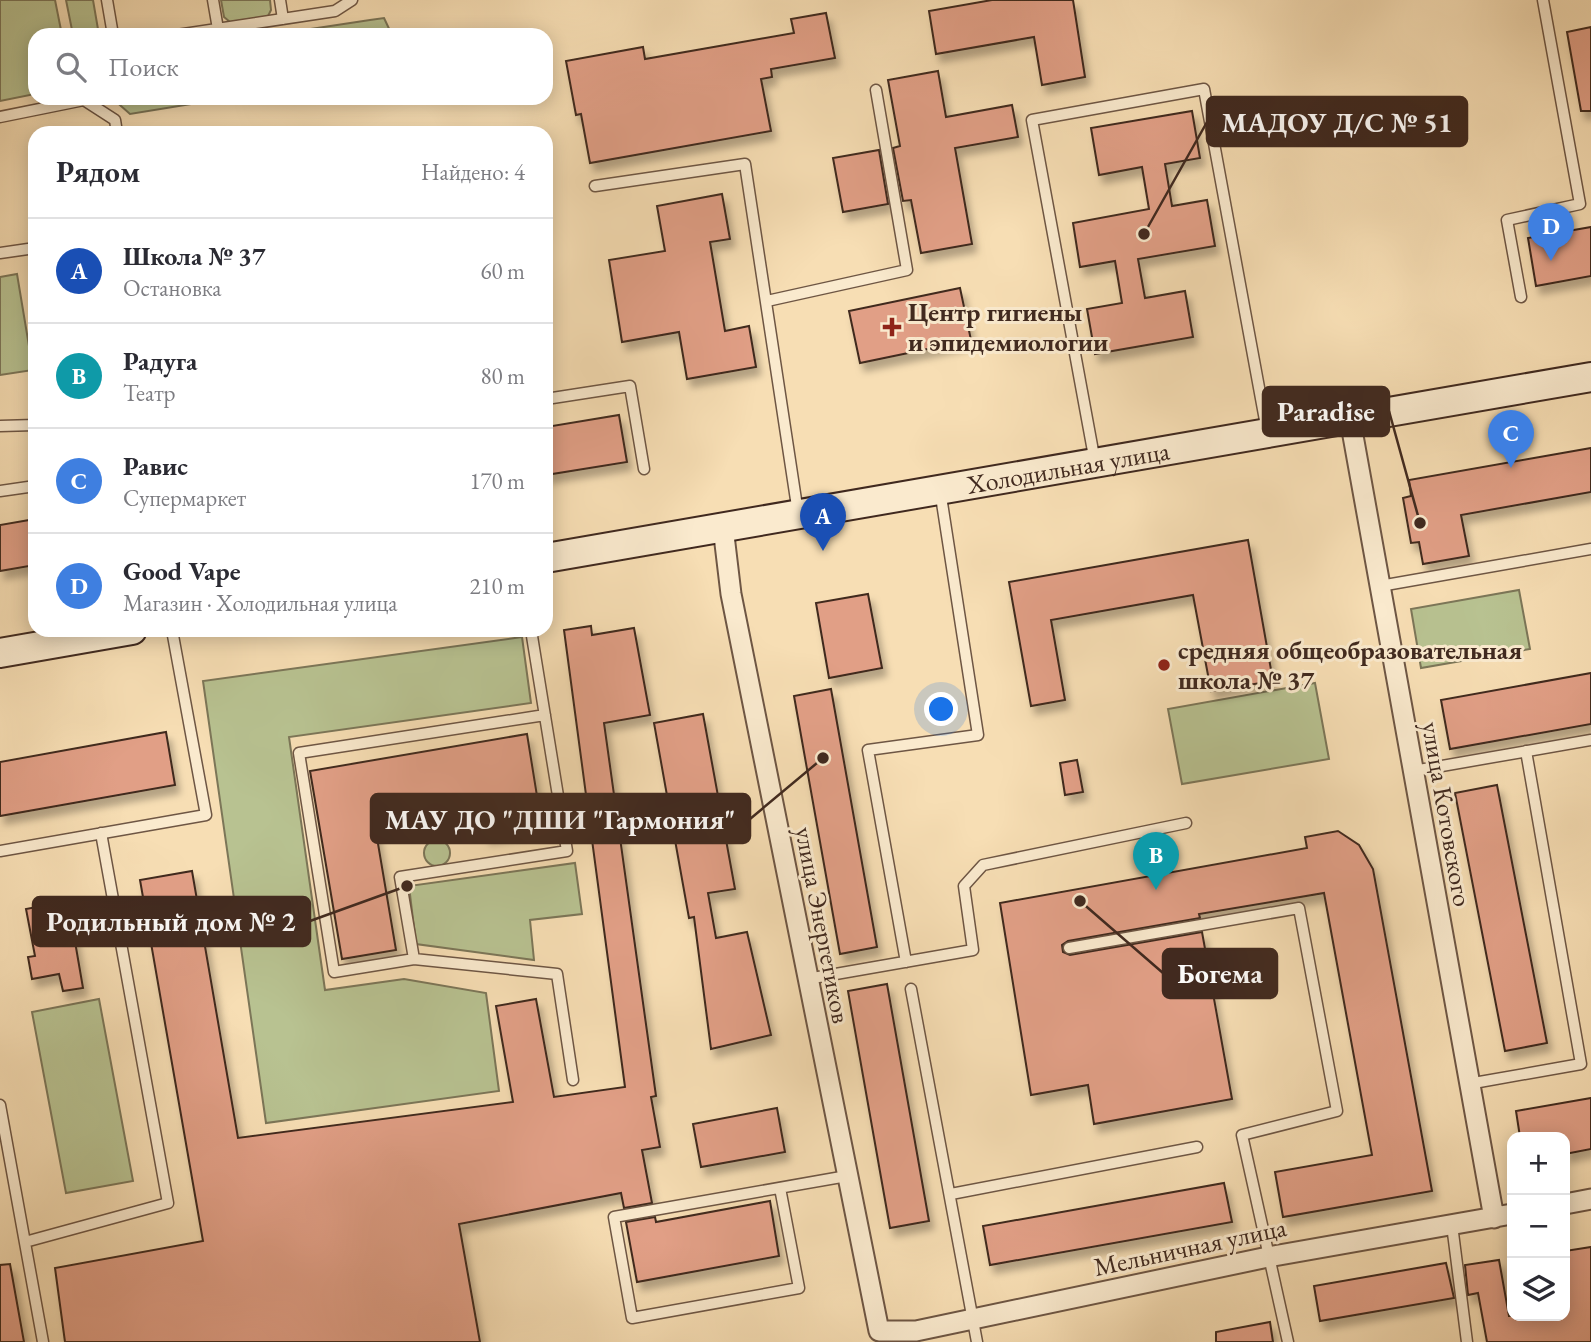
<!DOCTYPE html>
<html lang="ru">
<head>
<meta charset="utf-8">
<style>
  body { margin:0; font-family:"EB Garamond",serif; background:#f7f7f7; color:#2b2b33 }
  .controls { position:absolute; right:21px; bottom:21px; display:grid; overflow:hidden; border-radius:14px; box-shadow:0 4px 18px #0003 }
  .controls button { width:63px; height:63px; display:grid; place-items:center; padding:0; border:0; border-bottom:2px solid #e1e1e2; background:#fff; color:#2b2b33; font:35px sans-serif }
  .you { position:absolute; left:942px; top:710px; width:24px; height:24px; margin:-18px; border:5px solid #fff; border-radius:50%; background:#1a73e8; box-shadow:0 0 0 10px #1a73e833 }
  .badge { display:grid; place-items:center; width:46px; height:46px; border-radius:50%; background:#0f766e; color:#fff; font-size:23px; font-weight:700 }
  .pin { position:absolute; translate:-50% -58px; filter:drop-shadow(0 2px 4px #0008) }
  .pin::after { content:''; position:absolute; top:37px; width:24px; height:21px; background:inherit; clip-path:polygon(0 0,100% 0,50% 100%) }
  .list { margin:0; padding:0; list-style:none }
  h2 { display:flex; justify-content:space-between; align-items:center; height:91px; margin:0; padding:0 28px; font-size:30px }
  h2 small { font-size:23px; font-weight:400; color:#7c7c81 }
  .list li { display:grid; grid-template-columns:46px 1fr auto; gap:21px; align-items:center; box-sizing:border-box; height:105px; padding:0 28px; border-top:2px solid #e1e1e2 }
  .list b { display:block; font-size:26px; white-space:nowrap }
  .list p { margin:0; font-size:23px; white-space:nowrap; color:#7c7c81 }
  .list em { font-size:23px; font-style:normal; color:#7c7c81 }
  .icon { flex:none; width:38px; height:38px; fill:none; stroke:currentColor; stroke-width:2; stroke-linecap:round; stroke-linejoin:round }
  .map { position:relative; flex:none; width:1591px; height:1342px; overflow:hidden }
  .search { position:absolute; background:#fff; box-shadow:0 4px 18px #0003; left:28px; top:28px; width:525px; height:77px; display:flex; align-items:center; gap:18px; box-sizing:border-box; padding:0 24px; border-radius:21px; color:#7c7c81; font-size:26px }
  .panel { position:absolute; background:#fff; box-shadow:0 4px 18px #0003; left:28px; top:126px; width:525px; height:511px; border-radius:21px }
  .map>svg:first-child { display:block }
  .green { fill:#b8c291; stroke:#7c7658; stroke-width:2 }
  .building { fill:#e19f86; stroke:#40291f; stroke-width:2; filter:url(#shadow) }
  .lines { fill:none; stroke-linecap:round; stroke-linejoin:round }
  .lane-casing { stroke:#6e5644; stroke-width:13 }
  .street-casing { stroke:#6e5644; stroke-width:23 }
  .secondary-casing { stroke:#40291f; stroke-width:32 }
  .lane { stroke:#faeace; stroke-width:10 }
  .street { stroke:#faeace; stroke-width:19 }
  .secondary { stroke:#faeace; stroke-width:28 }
  .poi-dot { fill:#8f2418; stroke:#faeace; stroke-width:2.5 }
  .labels { text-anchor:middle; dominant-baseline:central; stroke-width:6; stroke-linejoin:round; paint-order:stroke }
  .poi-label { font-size:26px; font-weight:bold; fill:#40291f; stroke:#faeace; text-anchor:start }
  .street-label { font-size:26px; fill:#40291f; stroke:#faeace }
  .leader { fill:none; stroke:#40291f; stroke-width:2.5 }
  .callout-dot { fill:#40291f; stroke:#faeace; stroke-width:2.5 }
  .callout { fill:#40291f; stroke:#40291f; stroke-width:2.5 }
  .callout-label { font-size:28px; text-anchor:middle; font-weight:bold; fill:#fff }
</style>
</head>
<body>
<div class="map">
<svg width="1591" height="1342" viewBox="0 0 1591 1342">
  <defs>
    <filter id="shadow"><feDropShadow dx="4.5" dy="8" stdDeviation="3.5" flood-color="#0004"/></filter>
  </defs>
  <rect width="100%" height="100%" fill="#f7deb4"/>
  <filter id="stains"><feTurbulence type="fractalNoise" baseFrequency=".00286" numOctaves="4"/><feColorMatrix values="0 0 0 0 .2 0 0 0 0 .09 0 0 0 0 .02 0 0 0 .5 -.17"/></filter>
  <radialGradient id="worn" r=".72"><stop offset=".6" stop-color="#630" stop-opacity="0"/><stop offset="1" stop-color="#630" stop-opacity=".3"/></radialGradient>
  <path class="green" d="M0 0H55L62 35H35V94L0 101Z
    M66 0H93L99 35H73Z
    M221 0H270L271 10 267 18 230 22 224 17Z
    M384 18 392 35H271L370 20Z
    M112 98H228L130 114Z
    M17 274 33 370 0 375V277Z
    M1519 590 1530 649 1421 668 1411 609Z
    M522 637 531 703 289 737 325 990 404 979 486 993 499 1091 266 1123 203 681Z
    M1315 683 1329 759 1182 784 1168 709Z
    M424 853a13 13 0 1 1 26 0a13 13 0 1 1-26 0Z
    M575 863 582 914 530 920 534 960 416 944 409 886Z
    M99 999 133 1181 66 1193 32 1012Z"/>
  <path class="building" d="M992 0H1073L1085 77 1042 85 1034 37 936 54 929 11Z
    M826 13 835 58 771 69 772 77 761 79 771 131 590 163 581 114 576 115 566 61 643 47 645 59 794 33 791 19Z
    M1591 27V111H1581L1567 32Z
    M938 71 946 117 1012 105 1018 137 955 148 972 244 921 253 911 200 903 201 893 148 900 146 888 80Z
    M1192 111 1200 158 1165 164 1172 206 1207 200 1215 246 1138 259 1145 298 1185 291 1193 337 1095 354 1087 309 1122 303 1115 261 1080 267 1073 223 1149 209 1142 167 1099 175 1091 128Z
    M879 150 888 204 843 212 833 158Z
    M722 194 730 239 710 242 725 331 749 326 756 367 687 379 679 332 622 342 609 260 665 251 657 206Z
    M1591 227V276L1536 286 1528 238Z
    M960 288 971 340 860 363 849 311Z
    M619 415 627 462 546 475V427Z
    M1591 448V492L1461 515 1469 556 1423 564 1419 542 1411 543 1403 498 1411 496 1409 480Z
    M35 519V565L0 571V525Z
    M1248 540 1273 681 1211 691 1193 595 1051 620 1065 700 1031 706 1009 582Z
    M868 594 882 668 829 678 816 603Z
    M591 626 592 635 634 628 650 715 604 723 656 1096 651 1097 660 1147 642 1150 652 1203 624 1208 621 1193 459 1224 480 1342H65L55 1268 203 1241 140 880 192 871 238 1138 513 1102 496 1006 536 999 554 1097 625 1087 564 630Z
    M1591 673V724L1450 749 1441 700Z
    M831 689 877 947 840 954 794 696Z
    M703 714 735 889 708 893 716 938 747 932 771 1035 711 1049 694 917 689 918 654 723Z
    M166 732 175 785 0 816V762Z
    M527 734 542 827 486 836 481 802 374 820 396 950 342 959 310 771Z
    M1077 760 1083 792 1065 795 1060 763Z
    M1497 785 1547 1043 1505 1051 1455 793Z
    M1338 831 1359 845 1373 869 1432 1191 1283 1217 1275 1172 1372 1155 1324 893 1199 914 1200 918 1068 941 1062 945 1063 952 1070 955 1202 932 1232 1099 1094 1124 1088 1085 1031 1095 1000 903 1307 848 1305 837Z
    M68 901 83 988 63 991 59 974 32 979 28 957 35 956 26 909Z
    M887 984 929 1221 890 1228 848 991Z
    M1591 1098V1149L1565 1154V1137H1520L1516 1111Z
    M777 1108 785 1152 701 1167 693 1124Z
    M1224 1183 1232 1222 990 1265 983 1226Z
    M770 1201 779 1256 637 1282 626 1222 655 1217 656 1222Z
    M1591 1247V1342H1487L1478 1293 1468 1295 1465 1265 1499 1260 1509 1316H1565V1251Z
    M1446 1263 1454 1298 1320 1321 1314 1286Z
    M10 1264 24 1342H0V1265Z
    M1270 1322 1273 1342H1216V1332Z"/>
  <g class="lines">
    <defs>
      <path id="lane" d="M107 0 113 35
        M213 0 218 29
        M280 0 283 19
        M177 35 335 11 352 0
        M0 117 84 100 115 120 117 133
        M595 186 745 164 798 513
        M0 253 35 248
        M1521 297 1507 220 1580 204 1543 0
        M767 301 907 270 876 90
        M546 399 630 386 644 469
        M0 426 35 425
        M1095 462 1032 120 1204 89 1267 431
        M0 491 35 486
        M1380 586 1591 549
        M531 630 567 851 400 877 414 959 334 972 299 753 545 715
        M1413 771 1591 740
        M0 851 206 815 172 630
        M1069 948 1299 908 1337 1111 1242 1135 1288 1342
        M414 959 557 974 573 1080
        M906 962 868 750 978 735 940 490
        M807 979 973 950 964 886 983 865 1186 823
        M911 989 977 1342
        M1468 1084 1581 1064 1526 751
        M0 1105 43 1342
        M780 1188 799 1288 632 1318 614 1217 847 1176
        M951 1194 1197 1147
        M1452 1225 1467 1342
        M25 1242 168 1203 101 833"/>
      <path id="street" d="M1350 419 1494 1218
        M723 527 731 594 879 1331H916L1268 1257 1512 1214
        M1565 1204 1591 1199"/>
      <g id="secondary">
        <path id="s1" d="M546 558 1591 377"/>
        <path d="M0 653 132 630"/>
      </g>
    </defs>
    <use href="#lane" class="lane-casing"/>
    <use href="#street" class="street-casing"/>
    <use href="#secondary" class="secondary-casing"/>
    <use href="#lane" class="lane"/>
    <use href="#street" class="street"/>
    <use href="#secondary" class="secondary"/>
  </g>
  <g class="poi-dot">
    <path d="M888.5 316.5h7v7h7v7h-7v7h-7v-7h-7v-7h7z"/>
    <circle cx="1164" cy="665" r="7"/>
  </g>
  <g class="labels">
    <g class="poi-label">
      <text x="908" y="312">Центр гигиены<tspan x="908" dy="30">и эпидемиологии</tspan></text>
      <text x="1178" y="650">средняя общеобразовательная<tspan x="1178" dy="30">школа № 37</tspan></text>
    </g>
    <g class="street-label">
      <text stroke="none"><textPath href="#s1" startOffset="530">Холодильная улица</textPath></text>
      <text transform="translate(1447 814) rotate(80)">улица Котовского</text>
      <text transform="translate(823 925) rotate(79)">улица Энергетиков</text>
      <text transform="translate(1190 1247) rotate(-12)">Мельничная улица</text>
    </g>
  </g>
  <path class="leader" d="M1144 234L1207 122M1420 523L1389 411M823 758L750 819M407 886L310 921M1080 901L1163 973"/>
  <g class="callout-dot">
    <circle cx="1144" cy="234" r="7"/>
    <circle cx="1420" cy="523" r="7"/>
    <circle cx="823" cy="758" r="7"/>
    <circle cx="407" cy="886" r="7"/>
    <circle cx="1080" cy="901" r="7"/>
  </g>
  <g class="callout">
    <rect x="1207" y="97" width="260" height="49" rx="7"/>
    <rect x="1263" y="387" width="126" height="49" rx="7"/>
    <rect x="371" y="794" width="379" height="49" rx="7"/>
    <rect x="33" y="897" width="277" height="49" rx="7"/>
    <rect x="1163" y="949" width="114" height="49" rx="7"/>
  </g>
  <g class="callout-label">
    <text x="1337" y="132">МАДОУ Д/С № 51</text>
    <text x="1326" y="421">Paradise</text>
    <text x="560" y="829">МАУ ДО "ДШИ "Гармония"</text>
    <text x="171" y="931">Родильный дом № 2</text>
    <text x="1220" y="983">Богема</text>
  </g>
  <rect width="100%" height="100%" filter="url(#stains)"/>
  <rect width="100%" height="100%" fill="url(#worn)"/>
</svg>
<div class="controls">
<button>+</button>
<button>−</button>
<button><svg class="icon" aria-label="layers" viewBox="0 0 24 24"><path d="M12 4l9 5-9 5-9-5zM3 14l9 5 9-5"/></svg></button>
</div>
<div class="you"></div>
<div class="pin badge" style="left:823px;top:551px;background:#1a4fb4">A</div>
<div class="pin badge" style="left:1156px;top:890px;background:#0f9aa8">B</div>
<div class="pin badge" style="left:1511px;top:468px;background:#3f7fe0">C</div>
<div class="pin badge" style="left:1551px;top:261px;background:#3f7fe0">D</div>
<div class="search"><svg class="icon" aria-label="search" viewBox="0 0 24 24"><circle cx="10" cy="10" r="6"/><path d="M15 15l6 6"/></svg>Поиск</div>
<section class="panel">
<h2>Рядом<small>Найдено: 4</small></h2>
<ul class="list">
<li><span class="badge" style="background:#1a4fb4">A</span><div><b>Школа № 37</b><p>Остановка</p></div><em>60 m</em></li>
<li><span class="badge" style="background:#0f9aa8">B</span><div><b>Радуга</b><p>Театр</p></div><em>80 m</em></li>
<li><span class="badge" style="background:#3f7fe0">C</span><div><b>Равис</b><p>Супермаркет</p></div><em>170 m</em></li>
<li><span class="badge" style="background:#3f7fe0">D</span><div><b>Good Vape</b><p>Магазин · Холодильная улица</p></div><em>210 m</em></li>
</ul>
</section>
</div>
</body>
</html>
